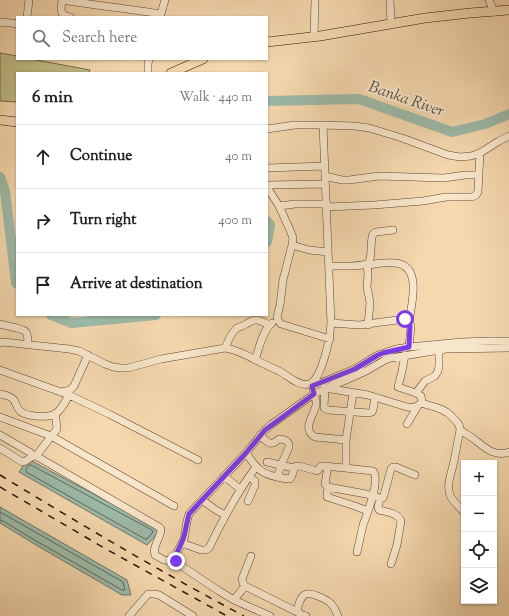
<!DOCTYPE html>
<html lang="en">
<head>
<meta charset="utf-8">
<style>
  body { margin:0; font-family:"Sorts Mill Goudy",serif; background:#f2f2f2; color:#202124 }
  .controls { position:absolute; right:12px; bottom:12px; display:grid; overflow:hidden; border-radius:0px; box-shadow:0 1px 3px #0004 }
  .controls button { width:36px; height:36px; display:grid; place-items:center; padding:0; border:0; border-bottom:1px solid #e0e0e0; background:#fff; color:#202124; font:20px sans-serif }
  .stop { position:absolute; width:12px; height:12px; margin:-9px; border:3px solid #7c3aed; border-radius:50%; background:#fff }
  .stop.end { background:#7c3aed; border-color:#fff; box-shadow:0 1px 4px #0008 }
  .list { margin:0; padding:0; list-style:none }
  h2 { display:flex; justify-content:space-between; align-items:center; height:52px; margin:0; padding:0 16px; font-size:17px }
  h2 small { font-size:13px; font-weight:400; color:#757577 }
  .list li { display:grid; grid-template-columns:26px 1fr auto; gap:12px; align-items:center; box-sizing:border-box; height:64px; padding:0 16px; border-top:1px solid #e0e0e0 }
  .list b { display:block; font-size:15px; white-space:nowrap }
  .list em { font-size:13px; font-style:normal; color:#757577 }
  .icon { flex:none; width:22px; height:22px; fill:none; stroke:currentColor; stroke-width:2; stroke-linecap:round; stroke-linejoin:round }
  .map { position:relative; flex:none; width:509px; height:616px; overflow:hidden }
  .search { position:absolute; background:#fff; box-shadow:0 1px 3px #0004; left:16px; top:16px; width:252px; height:44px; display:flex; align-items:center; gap:10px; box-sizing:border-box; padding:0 14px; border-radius:0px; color:#757577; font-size:15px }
  .panel { position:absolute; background:#fff; box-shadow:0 1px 3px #0004; left:16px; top:72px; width:252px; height:244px; border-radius:0px }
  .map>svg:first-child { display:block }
  .green { fill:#c1bd86; stroke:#766848 }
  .water { fill:#9cbaa9; stroke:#6f786a }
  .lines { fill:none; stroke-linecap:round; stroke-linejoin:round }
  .shore { stroke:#64675a; stroke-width:1 }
  .river { stroke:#9cbaa9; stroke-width:10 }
  .minor-casing { stroke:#5e4534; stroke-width:8 }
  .major-casing { stroke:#2b140b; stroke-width:10 }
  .minor { stroke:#f8e6ca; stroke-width:7 }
  .major { stroke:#f5d8ae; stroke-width:9 }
  .rail { stroke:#2b140b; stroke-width:1.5; stroke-dasharray:7 7; stroke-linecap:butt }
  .route { stroke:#7c3aed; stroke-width:5 }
  .labels { text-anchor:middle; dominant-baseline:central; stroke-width:4; stroke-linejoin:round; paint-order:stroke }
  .water-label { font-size:16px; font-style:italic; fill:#534e42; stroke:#f8e6ca }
</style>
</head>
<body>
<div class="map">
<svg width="509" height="616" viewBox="0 0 509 616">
  <rect width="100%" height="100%" fill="#f5d8ae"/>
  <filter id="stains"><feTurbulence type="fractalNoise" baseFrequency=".005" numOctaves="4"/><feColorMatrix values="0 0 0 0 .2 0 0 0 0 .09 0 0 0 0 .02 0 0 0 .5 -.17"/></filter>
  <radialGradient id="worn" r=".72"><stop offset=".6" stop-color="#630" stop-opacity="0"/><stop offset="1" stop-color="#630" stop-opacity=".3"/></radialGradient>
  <path class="green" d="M0 53 17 56V59H31L90 70 89 73H17V102L0 101Z"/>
  <path class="water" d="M28 459 161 530 147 545 19 472Z
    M0 507 127 580 131 595H122L36 545 0 523Z"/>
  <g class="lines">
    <path class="shore" d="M29 465H31L152 530 153 532 147 539H145L26 472V470Z
      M0 512 123 582 125 590H122L38 542 3 521 0 520"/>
    <path class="river" d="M267 101 359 99 452 132 485 124 509 114
      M0 177 5 191 16 283 17 284
      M267 221 270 225 267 242
      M51 315 72 323 156 315"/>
    <defs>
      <path id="minor" d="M62 0C95 5 128 9 161 14
        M62 0 61 9 62 13 65 16 70 17
        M390 0 391 23
        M489 0 494 12
        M27 17 29 0
        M160 17 165 0
        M0 23 4 22 17 24
        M314 36 315 0
        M148 73V64L149 59
        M267 129 295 125H323
        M267 168 325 166
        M325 176 342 180H349L379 176 444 178 465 175H479
        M267 185 325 184
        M267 187 279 206 290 230 293 238 292 245 283 280 280 305 277 317 278 320 281 324 330 339
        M279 206 295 204H327
        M327 207 374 205 423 201 446 197H472L476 195 478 192 480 153
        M292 245 309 250 328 252
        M367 264 368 274 367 287 369 297 370 303 368 325
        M367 265C376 264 386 262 395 263 422 265 412 303 409 321
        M329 266C338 266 359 267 366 264 369 263 369 262 370 259 372 251 370 242 373 234L376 232 393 230
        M331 323 359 325 405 319 409 321 411 326 409 347
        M0 324C6 326 23 328 26 332 28 335 28 341 28 345
        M0 343 3 342 69 349 79 351 105 364 113 367 120 368H128L161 359 225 348C236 349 245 355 254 359 262 363 270 367 279 371 287 375 299 387 309 384 316 382 318 374 321 368 327 352 330 340 331 323L323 125 354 126 369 128 402 138 448 155 460 157 471 156 480 153 499 141 509 136
        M225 348C228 342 231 332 237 328 240 327 243 326 246 324 256 317 259 320 269 325
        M255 360C259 349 263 329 272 323
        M0 370 69 395 109 414 198 460
        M313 386 355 369 378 355 396 349 409 347 462 342 490 341H509
        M313 390C314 395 317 400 316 405 314 416 301 429 315 437L346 440
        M62 392 70 390 74 386 88 355
        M416 393 425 381 435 376 438 371 439 366V350
        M0 394C5 395 11 396 14 400 16 404 17 408 20 411 24 415 30 415 35 416 57 418 59 413 69 395
        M375 397 373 410 372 412 369 413 328 410 324 408V407L325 388 368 395 407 407C413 408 419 407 422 401L421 396 416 393 398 387 402 371 405 355
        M421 403C434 407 445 408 454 419 458 423 460 425 460 430 458 440 456 451 454 461 452 472 446 484 450 495 453 502 459 507 464 512
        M0 417 51 436 174 506
        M407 424 418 406
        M460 430C465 433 469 436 474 439 485 448 494 457 509 452
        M0 435 31 453 33 456
        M260 435C268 443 270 447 279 439 284 439 287 440 289 444V447L282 463 277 477
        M0 448 22 462C28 462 30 455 36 456L159 527 161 529C161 538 152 546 155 555L164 560 176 561
        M246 453C256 467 259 473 277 477 282 478 286 479 290 479 294 475 292 470 296 466H299L314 470 317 471 321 466H323L345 468 346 466V440L353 393
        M36 456 57 429C57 424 55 419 56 413
        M267 462 294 468
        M328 466 325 484 328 487 366 494 380 498H383L384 495 391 469 393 467H396L415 475
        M345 468 373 471C381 480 367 514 363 525 361 534 359 543 357 552
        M224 476 240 489
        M328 487 327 495V497L352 505 368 511
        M380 498 378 507 379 510C387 512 398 513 401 521L397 545 391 564
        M202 500 216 510 225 515
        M248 501 255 485V481L249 477
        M182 543 201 550H205L209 548C223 519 237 492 256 467
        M251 556 242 579 243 583 245 586 299 613
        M234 600 245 586
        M129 616 148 594H154L159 595 193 616
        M270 616 234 600 219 591 177 563C173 555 181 547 184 539 186 531 186 522 189 514L246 453 265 430 272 424 314 394 366 371 385 360 391 358 446 349 509 348
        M306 616C303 615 299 614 298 611 297 606 301 596 306 594 311 592 329 600 332 605 335 608 336 612 338 616"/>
      <path id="major" d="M267 42 320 36 425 18 470 13 509 10
        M171 73 203 59
        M0 120 17 122"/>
    </defs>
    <use href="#minor" class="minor-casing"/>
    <use href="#major" class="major-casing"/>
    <use href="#minor" class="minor"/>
    <use href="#major" class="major"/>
    <path class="rail" d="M0 475C80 524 161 572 244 616
      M0 487 106 549 227 616"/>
  </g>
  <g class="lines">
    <path class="route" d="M176 561C175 552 182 545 184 536 186 529 187 521 189 514L246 453 265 430 314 394 312 386 355 369 378 355 383 353 409 347 410 326 409 321 405 319"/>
  </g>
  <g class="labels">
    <g class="water-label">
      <text transform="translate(406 100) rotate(19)">Banka River</text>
    </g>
  </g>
  <rect width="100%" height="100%" filter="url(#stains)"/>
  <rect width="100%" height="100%" fill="url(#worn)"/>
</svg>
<div class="controls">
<button>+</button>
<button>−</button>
<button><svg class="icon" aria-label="locate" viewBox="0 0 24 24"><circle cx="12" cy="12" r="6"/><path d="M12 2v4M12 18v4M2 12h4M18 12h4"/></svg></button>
<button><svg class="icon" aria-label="layers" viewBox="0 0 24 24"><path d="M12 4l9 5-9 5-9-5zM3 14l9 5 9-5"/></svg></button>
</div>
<div class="stop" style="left:405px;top:319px"></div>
<div class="stop end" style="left:176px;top:561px"></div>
<div class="search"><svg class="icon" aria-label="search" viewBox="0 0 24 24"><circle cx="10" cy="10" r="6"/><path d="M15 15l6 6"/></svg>Search here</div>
<section class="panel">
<h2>6 min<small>Walk · 440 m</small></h2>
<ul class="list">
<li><svg class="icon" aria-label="ahead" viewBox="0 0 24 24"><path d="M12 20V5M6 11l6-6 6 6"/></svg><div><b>Continue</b></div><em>40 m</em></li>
<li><svg class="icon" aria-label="right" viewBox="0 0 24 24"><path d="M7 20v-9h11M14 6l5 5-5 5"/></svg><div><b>Turn right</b></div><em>400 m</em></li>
<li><svg class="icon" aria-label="arrive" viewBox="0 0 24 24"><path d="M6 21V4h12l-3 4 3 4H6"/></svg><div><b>Arrive at destination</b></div></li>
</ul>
</section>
</div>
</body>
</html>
